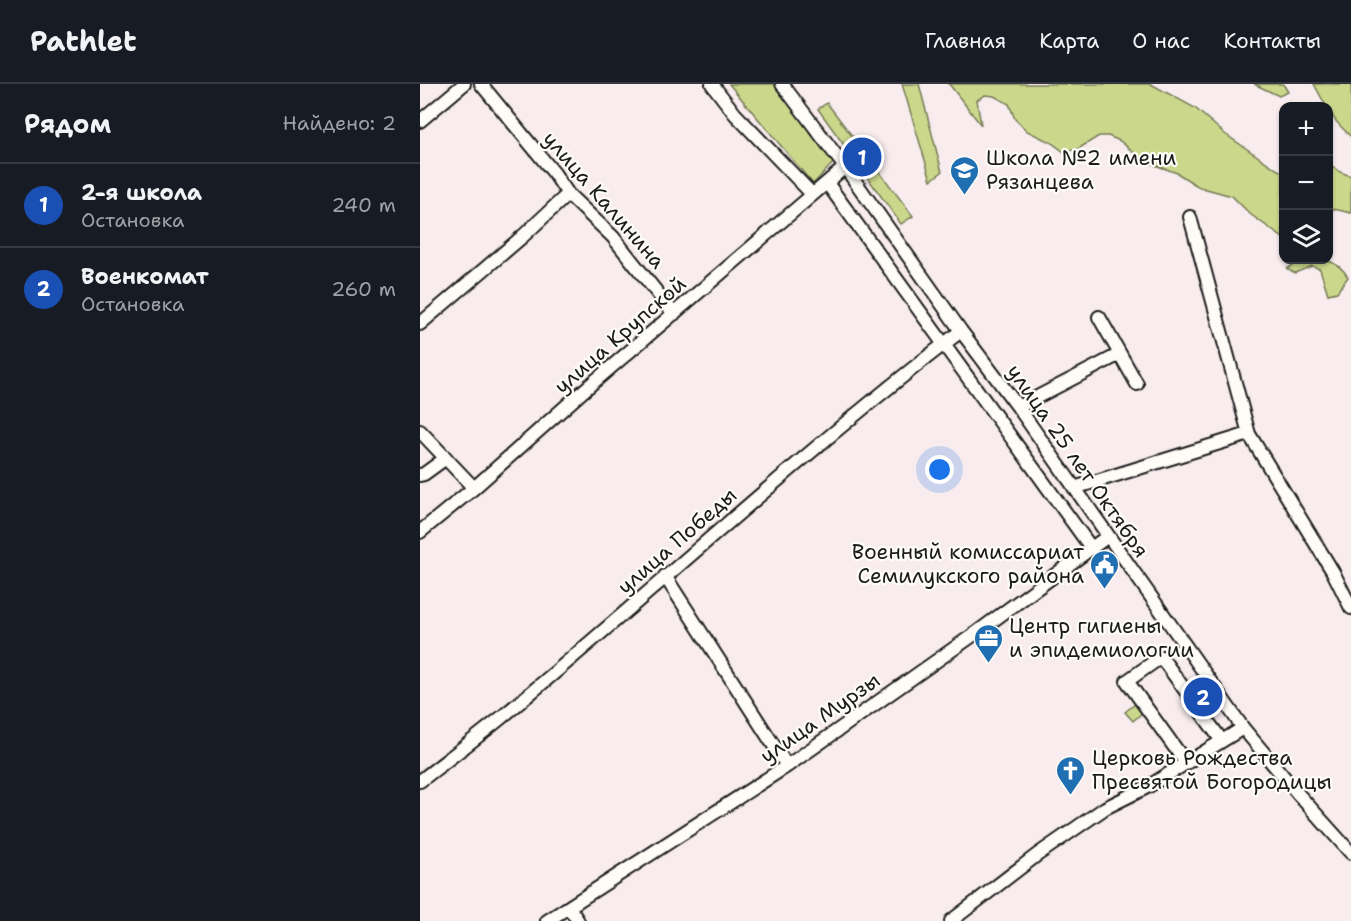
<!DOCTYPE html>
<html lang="ru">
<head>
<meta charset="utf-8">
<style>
  body { margin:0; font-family:"Shantell Sans",sans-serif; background:#20242c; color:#f1f3f6 }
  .controls { position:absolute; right:18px; top:18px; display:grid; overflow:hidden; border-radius:12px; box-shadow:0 2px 4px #0004 }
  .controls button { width:54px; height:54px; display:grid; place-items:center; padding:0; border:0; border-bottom:2px solid #363941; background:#171b24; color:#f1f3f6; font:30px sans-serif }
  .you { position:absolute; left:520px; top:386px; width:21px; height:21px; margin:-15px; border:4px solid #fff; border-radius:50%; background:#1a73e8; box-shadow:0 0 0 9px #1a73e833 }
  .badge { display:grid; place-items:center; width:39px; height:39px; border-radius:50%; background:#2563eb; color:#fff; font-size:20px; font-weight:700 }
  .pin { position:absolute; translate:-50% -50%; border:3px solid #fff; box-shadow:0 2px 6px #0006 }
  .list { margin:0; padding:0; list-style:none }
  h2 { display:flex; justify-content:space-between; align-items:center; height:78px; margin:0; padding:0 24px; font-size:26px }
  h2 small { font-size:20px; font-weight:400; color:#9ea1a6 }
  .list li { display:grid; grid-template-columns:39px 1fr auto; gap:18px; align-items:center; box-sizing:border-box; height:84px; padding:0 24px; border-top:2px solid #363941 }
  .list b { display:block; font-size:22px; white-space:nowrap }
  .list p { margin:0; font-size:20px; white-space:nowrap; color:#9ea1a6 }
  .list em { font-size:20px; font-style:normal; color:#9ea1a6 }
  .icon { flex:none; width:33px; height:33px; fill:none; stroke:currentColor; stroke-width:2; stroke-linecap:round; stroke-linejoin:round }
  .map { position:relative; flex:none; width:931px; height:837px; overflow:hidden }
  header { display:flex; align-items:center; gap:36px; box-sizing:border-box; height:84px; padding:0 30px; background:#171b24; border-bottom:2px solid #363941 }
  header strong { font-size:28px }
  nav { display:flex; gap:33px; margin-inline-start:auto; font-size:21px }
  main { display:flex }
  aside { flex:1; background:#171b24 }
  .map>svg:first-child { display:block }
  .green { fill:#cbd88c; stroke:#747a54; stroke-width:1.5 }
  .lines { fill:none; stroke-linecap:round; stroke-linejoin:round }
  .minor-casing { stroke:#1c1c1c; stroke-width:16 }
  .minor { stroke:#fdfcf7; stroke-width:12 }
  .labels { text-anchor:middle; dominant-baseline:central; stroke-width:4.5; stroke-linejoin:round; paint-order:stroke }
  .poi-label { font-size:21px; fill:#1c1c1c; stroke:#fdfcf7; text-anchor:start }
  .street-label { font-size:21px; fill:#1c1c1c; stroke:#fdfcf7 }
</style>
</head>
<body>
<header>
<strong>Pathlet</strong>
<nav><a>Главная</a><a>Карта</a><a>О нас</a><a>Контакты</a></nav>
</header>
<main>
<aside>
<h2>Рядом<small>Найдено: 2</small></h2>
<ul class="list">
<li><span class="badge" style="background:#1a4fb4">1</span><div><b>2-я школа</b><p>Остановка</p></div><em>240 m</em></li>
<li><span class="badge" style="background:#1a4fb4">2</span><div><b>Военкомат</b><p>Остановка</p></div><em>260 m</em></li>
</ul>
</aside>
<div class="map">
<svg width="931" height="837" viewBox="0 0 931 837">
  <rect width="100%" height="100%" fill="#f8ecee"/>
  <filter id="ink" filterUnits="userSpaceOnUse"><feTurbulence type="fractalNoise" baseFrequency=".0167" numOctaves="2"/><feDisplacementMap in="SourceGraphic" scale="12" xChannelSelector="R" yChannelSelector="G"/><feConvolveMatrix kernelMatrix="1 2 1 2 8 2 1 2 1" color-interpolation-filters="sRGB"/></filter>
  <g filter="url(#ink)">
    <path class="green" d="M309 0H355L415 77 393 100Z
      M482 0H499L522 88 511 96Z
      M529 0H731L775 24 805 50 858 86 863 88V154L830 130 812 112 779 103 757 89 724 77 700 57 688 52H679L658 65 644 68 632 59 607 47 595 35 589 20 574 12 565 11 557 16 561 41Z
      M834 0H863L868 8 859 12Z
      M894 0H931V53C923 44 911 35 908 22H906Z
      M407 19 493 132 481 140 398 25Z
      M908 79 920 88 931 92V129L909 124Z
      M876 176C898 175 915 172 928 193L917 208 908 210 900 185 892 182 875 189 867 185 874 180Z
      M715 620 722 629 713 637 705 628Z"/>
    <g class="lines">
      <defs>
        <path id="minor" d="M61 0 134 89 148 110 193 153 254 230
          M292 0 315 30 392 110
          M362 0 425 83 541 247 598 323 823 644 878 710 931 769
          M0 37 44 0
          M407 99 672 465
          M770 133 829 350 913 488 931 524
          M0 240 102 153 148 110
          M700 270 717 300
          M598 323 700 270 679 233
          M0 347 54 404
          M0 391 4 390 26 374
          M654 404 829 350
          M0 448 54 404 162 308 425 83
          M245 492 367 682
          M766 679 707 597 741 573 802 657
          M0 697C27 676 55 655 82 633 236 505 382 368 541 247
          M149 823 158 837
          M127 837 367 682 556 549 688 452
          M531 837 617 771 685 724 729 702 823 644"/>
      </defs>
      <use href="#minor" class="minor-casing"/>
      <use href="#minor" class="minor"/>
    </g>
  </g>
  <defs>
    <symbol id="school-pin" viewBox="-11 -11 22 30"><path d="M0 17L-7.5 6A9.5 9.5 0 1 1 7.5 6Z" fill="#1f6fb2" stroke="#fdfcf7"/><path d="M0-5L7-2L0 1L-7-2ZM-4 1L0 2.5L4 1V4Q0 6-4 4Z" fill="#fff"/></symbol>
    <symbol id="civic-pin" viewBox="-11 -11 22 30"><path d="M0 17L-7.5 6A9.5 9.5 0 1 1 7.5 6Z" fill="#1f6fb2" stroke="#fdfcf7"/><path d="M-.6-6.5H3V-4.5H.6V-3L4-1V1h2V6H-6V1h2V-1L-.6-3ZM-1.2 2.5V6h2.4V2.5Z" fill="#fff"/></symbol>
    <symbol id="office-pin" viewBox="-11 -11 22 30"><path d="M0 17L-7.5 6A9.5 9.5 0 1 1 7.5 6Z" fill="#1f6fb2" stroke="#fdfcf7"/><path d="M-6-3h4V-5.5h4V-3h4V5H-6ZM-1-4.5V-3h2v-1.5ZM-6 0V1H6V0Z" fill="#fff"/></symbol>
    <symbol id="church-pin" viewBox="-11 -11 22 30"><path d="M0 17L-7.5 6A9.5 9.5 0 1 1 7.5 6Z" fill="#1f6fb2" stroke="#fdfcf7"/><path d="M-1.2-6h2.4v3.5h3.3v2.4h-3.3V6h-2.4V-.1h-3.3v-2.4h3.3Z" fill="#fff"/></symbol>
  </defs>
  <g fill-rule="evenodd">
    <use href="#school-pin" x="528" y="70" width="33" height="45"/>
    <use href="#civic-pin" x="668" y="464" width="33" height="45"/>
    <use href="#office-pin" x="552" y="538" width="33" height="45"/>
    <use href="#church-pin" x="634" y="670" width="33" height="45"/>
  </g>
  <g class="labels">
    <g class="poi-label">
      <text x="566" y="74">Школа №2 имени<tspan x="566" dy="24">Рязанцева</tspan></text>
      <text x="664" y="468" text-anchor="end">Военный комиссариат<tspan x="664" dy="24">Семилукского района</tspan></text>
      <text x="589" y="542">Центр гигиены<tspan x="589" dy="24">и эпидемиологии</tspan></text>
      <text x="672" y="674">Церковь Рождества<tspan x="672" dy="24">Пресвятой Богородицы</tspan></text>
    </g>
    <g class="street-label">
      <text transform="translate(184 116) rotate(49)">улица Калинина</text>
      <text transform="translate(200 251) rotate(-41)">улица Крупской</text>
      <text transform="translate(658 377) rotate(55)">улица 25 лет Октября</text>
      <text transform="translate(257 457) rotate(-41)">улица Победы</text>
      <text transform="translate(400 634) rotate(-35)">улица Мурзы</text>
    </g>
  </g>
</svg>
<div class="controls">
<button>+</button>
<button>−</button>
<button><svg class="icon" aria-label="layers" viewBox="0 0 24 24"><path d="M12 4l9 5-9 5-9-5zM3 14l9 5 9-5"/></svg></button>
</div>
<div class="you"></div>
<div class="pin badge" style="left:442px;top:73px;background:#1a4fb4">1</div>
<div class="pin badge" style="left:783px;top:613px;background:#1a4fb4">2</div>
</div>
</main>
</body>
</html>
